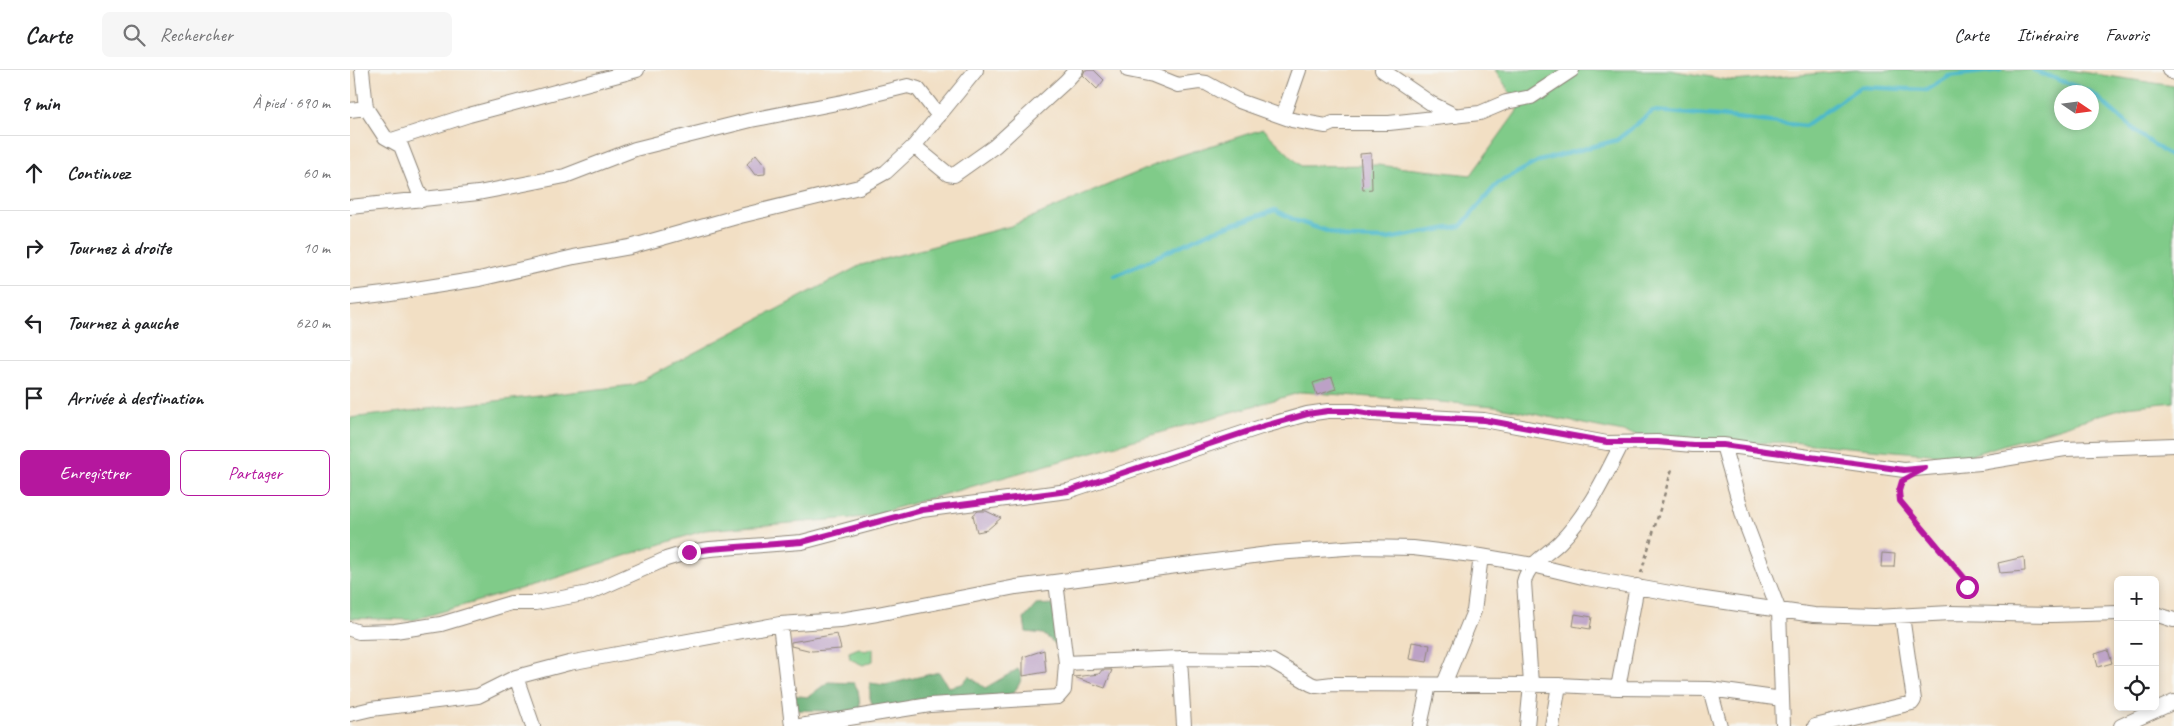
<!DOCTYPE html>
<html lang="fr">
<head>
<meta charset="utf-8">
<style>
  body { margin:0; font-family:Caveat,sans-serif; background:#f6f6f6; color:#202124 }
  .controls { position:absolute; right:15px; bottom:15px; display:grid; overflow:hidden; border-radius:8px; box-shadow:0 2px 8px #0003 }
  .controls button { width:45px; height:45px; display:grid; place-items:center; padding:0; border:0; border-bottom:1px solid #e0e0e0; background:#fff; color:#202124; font:25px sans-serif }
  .compass { position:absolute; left:1704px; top:15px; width:45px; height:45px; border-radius:50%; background:#fff; box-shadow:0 2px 8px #0003; rotate:103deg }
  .stop { position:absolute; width:15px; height:15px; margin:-11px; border:4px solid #b5179e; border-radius:50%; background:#fff }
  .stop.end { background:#b5179e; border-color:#fff; box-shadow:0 1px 5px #0008 }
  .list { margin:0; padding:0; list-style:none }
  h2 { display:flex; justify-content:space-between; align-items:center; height:65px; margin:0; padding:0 20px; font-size:21px }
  h2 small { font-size:16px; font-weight:400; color:#757577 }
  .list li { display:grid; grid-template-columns:32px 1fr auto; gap:15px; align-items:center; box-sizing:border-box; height:75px; padding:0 20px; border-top:1px solid #e0e0e0 }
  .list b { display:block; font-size:19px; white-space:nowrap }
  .list em { font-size:16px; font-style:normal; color:#757577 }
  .actions { display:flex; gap:10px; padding:15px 20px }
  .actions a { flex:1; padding:11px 0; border:1px solid #b5179e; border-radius:8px; text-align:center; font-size:18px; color:#b5179e }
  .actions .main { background:#b5179e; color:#fff }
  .icon { flex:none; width:28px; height:28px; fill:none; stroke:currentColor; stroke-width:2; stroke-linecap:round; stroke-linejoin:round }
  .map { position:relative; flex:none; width:1824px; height:656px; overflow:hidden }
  header { display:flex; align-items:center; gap:30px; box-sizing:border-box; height:70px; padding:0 25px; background:#fff; border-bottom:1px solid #e0e0e0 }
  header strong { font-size:24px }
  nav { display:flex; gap:28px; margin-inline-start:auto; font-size:18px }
  .search { width:350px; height:45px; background:#f6f6f6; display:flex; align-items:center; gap:12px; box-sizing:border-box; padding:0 18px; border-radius:8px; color:#757577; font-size:19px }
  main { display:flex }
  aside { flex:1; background:#fff }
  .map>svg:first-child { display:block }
  .green { fill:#80cb89; stroke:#567b5a; fill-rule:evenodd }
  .forest { fill:#68af75; stroke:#4a6d50 }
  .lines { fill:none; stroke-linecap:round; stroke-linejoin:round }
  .stream { stroke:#4eb9ca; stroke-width:4.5 }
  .building { fill:#bca1c6 }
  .street-casing { stroke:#8e8578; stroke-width:16 }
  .path { stroke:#8e8578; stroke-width:2.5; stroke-dasharray:4 4; stroke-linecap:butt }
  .street { stroke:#fff; stroke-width:14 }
  .route { stroke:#b5179e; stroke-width:6 }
</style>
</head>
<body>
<header>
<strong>Carte</strong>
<div class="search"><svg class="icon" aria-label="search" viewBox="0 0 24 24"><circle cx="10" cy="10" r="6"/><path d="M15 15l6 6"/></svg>Rechercher</div>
<nav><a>Carte</a><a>Itinéraire</a><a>Favoris</a></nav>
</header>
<main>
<aside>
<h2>9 min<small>À pied · 690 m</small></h2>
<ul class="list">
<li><svg class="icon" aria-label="ahead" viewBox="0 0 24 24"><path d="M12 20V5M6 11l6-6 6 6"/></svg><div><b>Continuez</b></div><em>60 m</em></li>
<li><svg class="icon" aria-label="right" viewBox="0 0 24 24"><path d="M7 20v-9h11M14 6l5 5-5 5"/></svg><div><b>Tournez à droite</b></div><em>10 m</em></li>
<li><svg class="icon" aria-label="left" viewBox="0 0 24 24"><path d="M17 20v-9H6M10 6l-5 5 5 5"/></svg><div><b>Tournez à gauche</b></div><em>620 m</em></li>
<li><svg class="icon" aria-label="arrive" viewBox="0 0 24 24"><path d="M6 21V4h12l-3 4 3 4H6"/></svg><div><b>Arrivée à destination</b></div></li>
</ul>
<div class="actions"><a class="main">Enregistrer</a><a>Partager</a></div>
</aside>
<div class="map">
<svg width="1824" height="656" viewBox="0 0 1824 656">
  <rect width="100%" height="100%" fill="#f6f6f2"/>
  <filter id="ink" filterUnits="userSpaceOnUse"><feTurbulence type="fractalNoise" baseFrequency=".02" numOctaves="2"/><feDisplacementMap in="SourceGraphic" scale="10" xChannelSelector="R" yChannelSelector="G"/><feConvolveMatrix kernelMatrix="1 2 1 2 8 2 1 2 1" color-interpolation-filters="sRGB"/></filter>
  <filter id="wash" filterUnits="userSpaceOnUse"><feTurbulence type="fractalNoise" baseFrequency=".0096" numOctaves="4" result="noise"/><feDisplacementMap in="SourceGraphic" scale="20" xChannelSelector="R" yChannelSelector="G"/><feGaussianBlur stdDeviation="1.12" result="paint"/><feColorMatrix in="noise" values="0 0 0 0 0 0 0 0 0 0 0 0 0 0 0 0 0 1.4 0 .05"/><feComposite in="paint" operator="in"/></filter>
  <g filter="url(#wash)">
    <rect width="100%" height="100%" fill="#f2dfc4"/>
    <path class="green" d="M1145 0H1319L1384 11 1506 0H1718L1824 16V332L1776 337 1614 387 1440 372 1338 375 1144 336 952 322 515 447 355 460 190 513 63 550 0 548V348L283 315 511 195 661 156 819 89 913 59 951 96 1027 95 1121 105 1170 37ZM1712 22H1742V52H1712Z
      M509 578 515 581 523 578V591L513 595 500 589 499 582Z"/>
    <path class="forest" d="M703 534 707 575 693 564 676 562 674 549 686 535Z
      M668 599C675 609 668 617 661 625L584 631 576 627 568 631 562 630 547 637 524 639 520 628V613L535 615 589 602 598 617 612 614 619 606 635 618Z
      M478 612 504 613 508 620 511 644 499 645 477 641 443 640 441 625 458 627Z"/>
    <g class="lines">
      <path class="stream" d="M1683 0 1741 22
        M1742 23 1789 64 1824 89
        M765 206 860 162 925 140 947 151 998 168 1037 169 1111 156 1148 113 1189 91 1267 70 1303 41 1369 46 1455 56 1510 17 1577 20 1599 6 1650 0"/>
    </g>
    <g id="blocks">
      <path class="building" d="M735 0H744L754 10 747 19 733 5Z
        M1021 83 1022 119 1013 120 1010 84Z
        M406 84 415 95V104L405 105 397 94Z
        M982 307 986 319 967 325 963 313Z
        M628 441H636L651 448 637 460 627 462 623 445Z
        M1532 483 1545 484 1544 497H1531Z
        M1674 487 1675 501 1650 503 1648 493Z
        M1225 544 1242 547 1240 559 1223 556Z
        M487 564 491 579 462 581 441 576V572Z
        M1062 572 1080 575 1077 592 1059 589Z
        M694 580 696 602 673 606V587Z
        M1758 580 1762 593 1748 597 1745 584Z
        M752 600H762L755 618 724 607 749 604Z"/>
    </g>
  </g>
  <g filter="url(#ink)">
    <use href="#blocks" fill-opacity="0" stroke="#8e8578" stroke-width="1"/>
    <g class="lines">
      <defs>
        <path id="street" d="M12 0 16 38 35 67 51 76 72 130
          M778 0 803 5 828 15 849 12 856 13 889 31 942 50 976 56 983 53H1039L1130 43 1156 32 1181 27 1222 0
          M1032 0 1082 34 1106 46
          M1819 0 1824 3
          M0 40 16 38
          M933 46 949 0
          M42 70 119 45 287 0
          M564 76 598 104 604 105 645 76 716 11 726 0
          M0 137 128 123 215 106 285 79 401 50 492 32 558 16 568 19 589 46
          M0 228 34 224 129 209 224 187 280 177 390 146 509 117 536 102 564 76 626 0
          M1373 375 1394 449 1429 541 1433 656
          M1805 544 1824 550
          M430 554 442 656
          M0 559 9 562 45 561 91 554 161 533H185L239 523 316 489 339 482 360 479 452 472 572 440 718 421 911 357 957 344 978 341H1002L1022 344 1134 350 1257 373 1307 372 1343 375H1373L1554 400 1630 393 1715 379 1824 375
          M830 588 834 656
          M716 593 830 588 908 589 922 591 961 614 966 616 983 614 1209 615 1268 618 1360 619 1432 629
          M166 607 183 656
          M1094 614 1124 541 1131 486
          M1268 618 1287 516
          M1360 619 1370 656
          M0 644 21 639 128 626 166 607 219 593 430 554 490 550 527 544 666 517 926 483 1009 477 1063 478 1131 486 1183 495 1237 508 1348 528 1464 545 1525 547 1601 543 1702 545 1768 543
          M450 656 580 635 708 627 714 620 716 593 706 512
          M1070 656 1079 615
          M1177 656 1181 614 1174 512C1178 493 1197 485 1210 472 1237 445 1255 407 1272 373
          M1202 656 1209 615
          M1465 656 1562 633 1564 630 1552 546
          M1771 656 1824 632"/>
      </defs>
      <use href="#street" class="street-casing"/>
      <path class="path" d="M1552 412 1549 421 1550 431 1616 510V527L1613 530
        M1291 503 1322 399"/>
      <use href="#street" class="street"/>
    </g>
  </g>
  <g class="lines" filter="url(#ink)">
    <path class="route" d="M339 482 360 479 452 472 572 440 718 421 911 357 957 344 978 341H1002L1022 344 1134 350 1257 372H1307L1343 375H1373L1554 400 1575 398 1552 411 1549 421 1550 431 1616 510 1617 517"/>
  </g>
</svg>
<div class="controls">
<button>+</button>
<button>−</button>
<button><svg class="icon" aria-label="locate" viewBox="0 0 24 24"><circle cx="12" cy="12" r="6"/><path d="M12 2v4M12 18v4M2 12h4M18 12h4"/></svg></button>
</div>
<svg class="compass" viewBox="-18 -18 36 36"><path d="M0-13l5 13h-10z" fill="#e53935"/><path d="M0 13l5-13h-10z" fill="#757577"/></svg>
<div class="stop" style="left:1617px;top:517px"></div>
<div class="stop end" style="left:339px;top:482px"></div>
</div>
</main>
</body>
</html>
